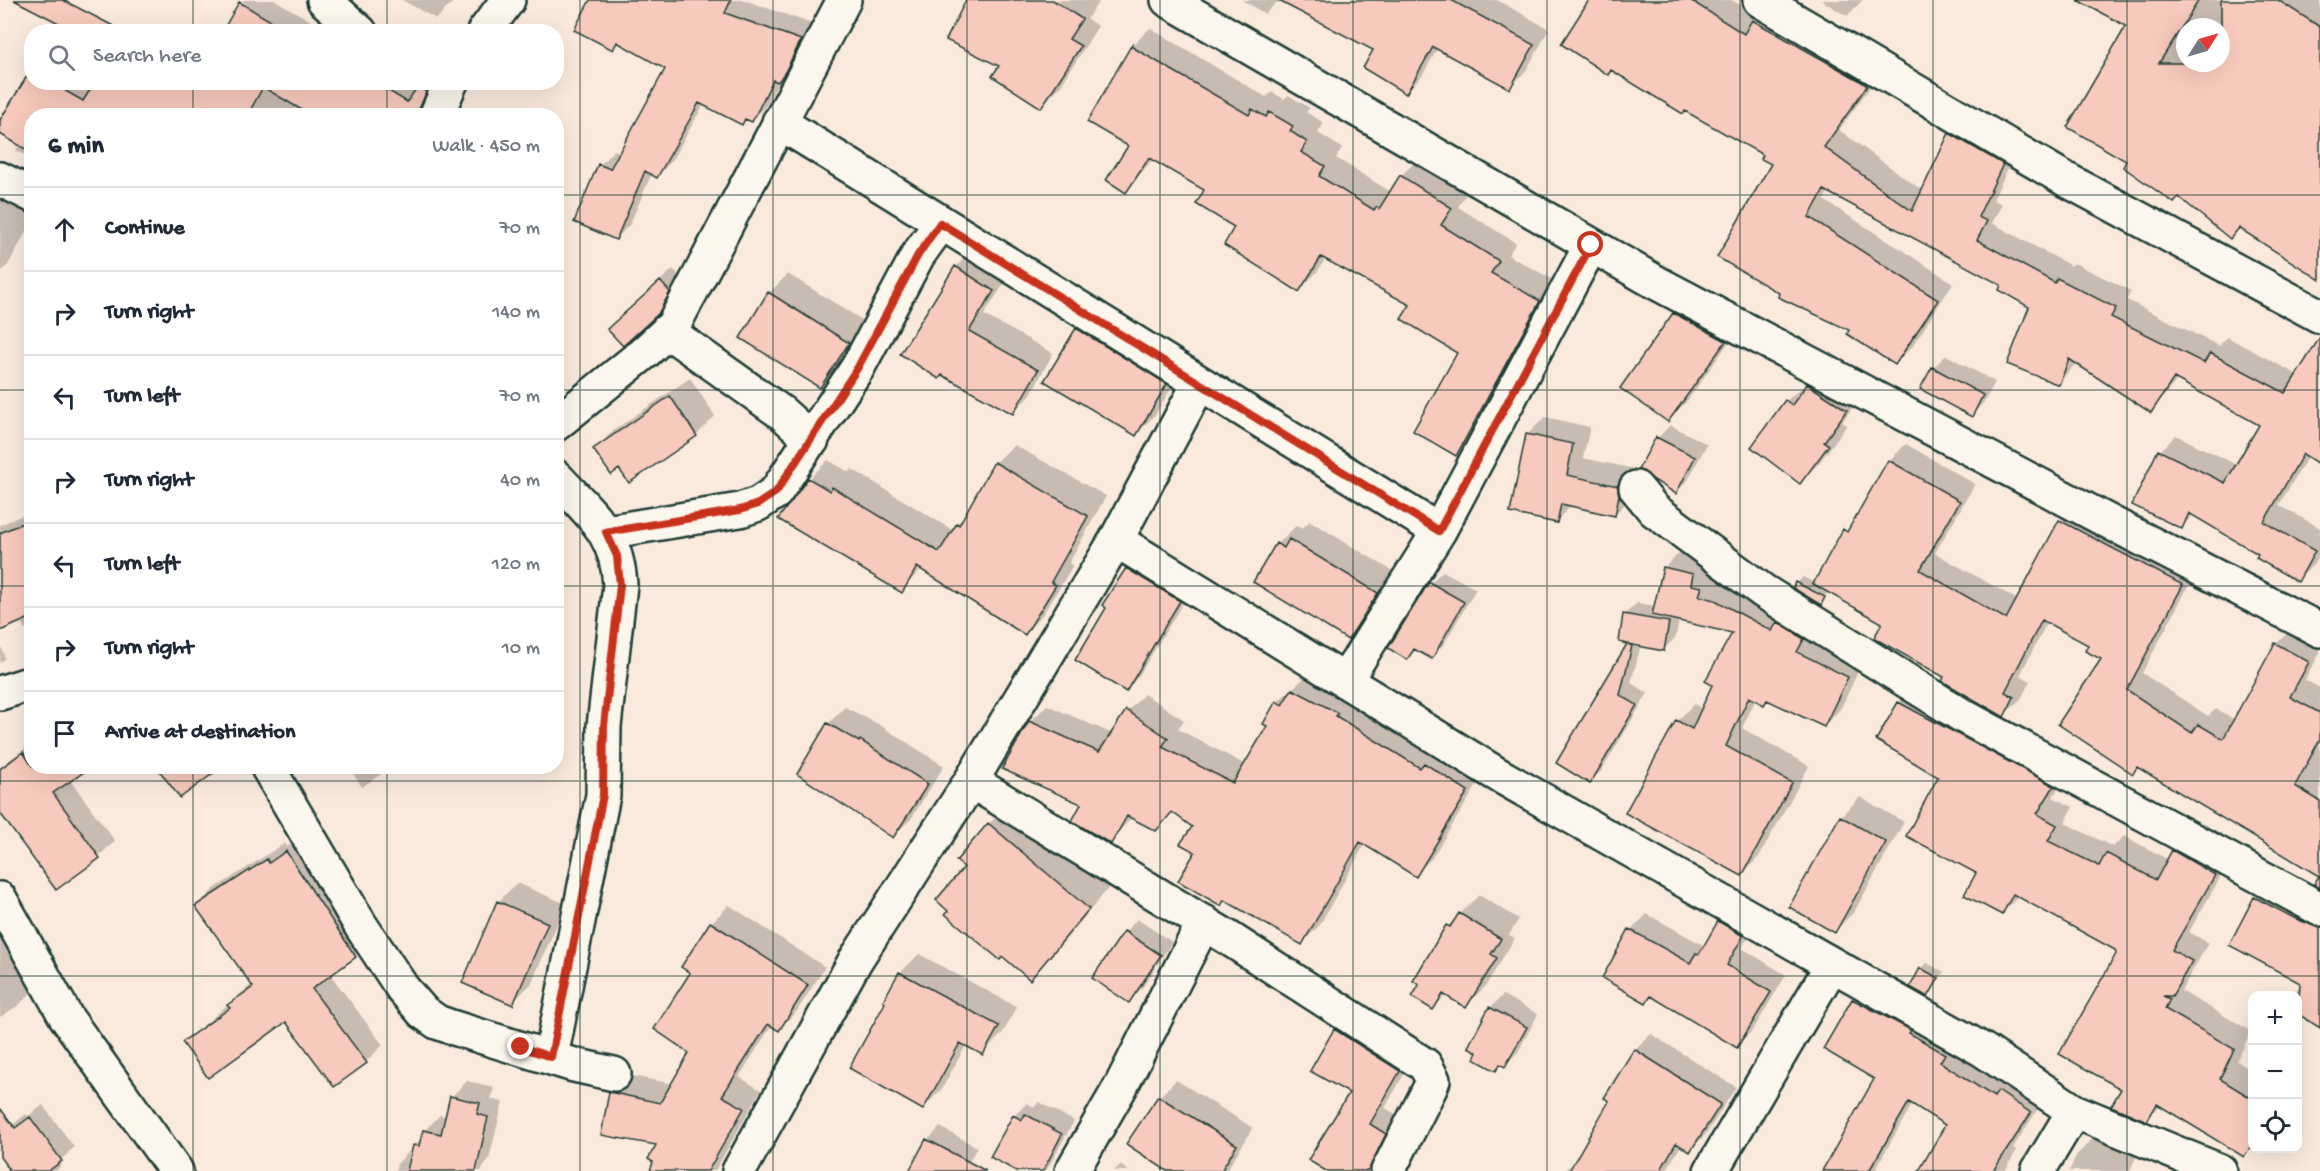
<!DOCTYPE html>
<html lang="en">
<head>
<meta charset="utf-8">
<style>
  body { margin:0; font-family:"Gochi Hand",sans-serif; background:#f6f6f7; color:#1f2937 }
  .controls { position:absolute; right:18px; bottom:18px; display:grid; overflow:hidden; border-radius:12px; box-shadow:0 6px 24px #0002 }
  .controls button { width:54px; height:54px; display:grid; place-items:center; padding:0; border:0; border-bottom:2px solid #e0e1e3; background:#fff; color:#1f2937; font:30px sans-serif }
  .compass { position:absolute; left:2176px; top:18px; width:54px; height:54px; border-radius:50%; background:#fff; box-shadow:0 6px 24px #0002; rotate:53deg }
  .stop { position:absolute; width:18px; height:18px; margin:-14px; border:4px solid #c8321e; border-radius:50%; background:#fff }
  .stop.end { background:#c8321e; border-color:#fff; box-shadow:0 2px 6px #0008 }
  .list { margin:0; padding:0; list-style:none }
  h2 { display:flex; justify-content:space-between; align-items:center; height:78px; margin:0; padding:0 24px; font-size:26px }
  h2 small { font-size:20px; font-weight:400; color:#747a83 }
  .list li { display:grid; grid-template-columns:39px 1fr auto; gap:18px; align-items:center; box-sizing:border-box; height:84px; padding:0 24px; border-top:2px solid #e0e1e3 }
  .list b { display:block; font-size:22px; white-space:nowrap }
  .list em { font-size:20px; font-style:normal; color:#747a83 }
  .icon { flex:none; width:33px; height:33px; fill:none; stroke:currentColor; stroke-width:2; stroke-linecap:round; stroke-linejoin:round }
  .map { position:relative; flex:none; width:2320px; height:1171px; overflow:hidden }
  .search { position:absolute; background:#fff; box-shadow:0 6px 24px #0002; left:24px; top:24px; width:540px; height:66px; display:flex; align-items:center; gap:15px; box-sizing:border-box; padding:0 21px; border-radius:24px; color:#747a83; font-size:22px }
  .panel { position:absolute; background:#fff; box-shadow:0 6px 24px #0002; left:24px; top:108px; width:540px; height:666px; border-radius:24px }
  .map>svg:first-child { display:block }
  .shadow { fill:#0003; fill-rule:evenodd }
  .building { fill:#f8cabd; stroke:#1f3d34; stroke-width:1.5 }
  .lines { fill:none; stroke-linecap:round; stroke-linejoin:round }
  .street-casing { stroke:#1f3d34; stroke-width:38 }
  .street { stroke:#fbf7ec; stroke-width:33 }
  .route { stroke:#c8321e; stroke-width:8 }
  .grid { fill:none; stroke:#1f3d34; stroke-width:1.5; stroke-opacity:0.55 }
</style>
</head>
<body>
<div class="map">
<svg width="2320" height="1171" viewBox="0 0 2320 1171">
  <rect width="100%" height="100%" fill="#faeade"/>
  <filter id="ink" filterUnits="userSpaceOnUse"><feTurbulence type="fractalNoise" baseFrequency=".0167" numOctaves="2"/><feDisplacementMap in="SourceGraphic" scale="12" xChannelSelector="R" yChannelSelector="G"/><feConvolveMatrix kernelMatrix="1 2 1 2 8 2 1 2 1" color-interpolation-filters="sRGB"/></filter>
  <g filter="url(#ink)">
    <path class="shadow" d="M244 0H275L321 27 338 9 348 32H224Z
      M402 0H455L436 19Z
      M602 0H744L815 25 792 66 781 77 766 106 752 121 747 118 742 123 704 104 671 162 657 176 652 173 630 224 616 239 576 221 600 165 614 150 621 153 667 68Z
      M967 0H1100L1087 19 1098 26 1060 87 1041 106 1001 65Z
      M1242 0H1279L1265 14Z
      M1280 0H1497L1549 29 1526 71 1510 87 1438 48 1422 76 1406 92 1375 49Z
      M1591 0H1732L1758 16 1883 69 1839 130 1923 191 1951 134 1967 117 2018 147 1993 200 2002 204 1992 223 2071 266 2074 263 2131 291 2127 300 2219 346 2227 337 2298 375 2320 341V461L2308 456 2279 505 2320 528V553L2314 564 2297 581 2260 554 2194 514 2182 527 2160 451 2176 435 2237 465 2261 424 2178 379 2151 411 2077 362 2059 383 2031 306 2003 284 1829 191 1824 200 1953 283 1912 347 1895 363 1851 329 1773 164Z
      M1821 0H1863L1847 16Z
      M2080 0H2320V269L2240 227 2230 237 2179 196 2128 161V25ZM2185 27H2221V63H2185Z
      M1150 28 1266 97 1272 92 1284 99 1288 95 1310 108 1306 112 1324 123 1318 133 1342 148 1336 158 1391 192 1401 176 1419 158 1469 189 1458 207 1516 243 1508 255 1557 282 1477 432 1456 454 1459 352 1412 304 1326 258 1317 272 1299 290 1236 226 1206 190 1153 159 1126 191 1130 146 1089 122 1133 45Z
      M32 82H91L95 85 414 82 420 86 423 82H438L431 116H32V159L16 150 20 144 0 132V123Z
      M0 195 32 212V221L8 265 0 273Z
      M972 250 1010 274 984 315 1053 353 1030 396 1013 412 943 373 956 267Z
      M673 269 682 278 670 300 657 313 622 316Z
      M788 274 867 323 839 367 820 386 769 293Z
      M1694 295 1744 321 1687 401 1668 420 1675 314Z
      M1096 310 1185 365 1155 415 1136 434 1077 329Z
      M1946 355 1995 382 1984 402 1972 415 1933 368Z
      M1827 366 1865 390 1842 422 1847 425 1819 463 1800 482 1786 401Z
      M690 378 715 416 696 435 620 467 595 449 614 430Z
      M1545 417 1590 427 1583 458 1635 469 1636 477 1632 497 1615 514 1572 505 1556 521 1527 435Z
      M1670 425 1707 444 1688 480 1676 492 1640 469 1658 438Z
      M1906 444 1975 484 1935 553 2018 600 2061 520 2077 504 2198 568 2142 673 2208 716 2216 709 2235 720 2276 644 2293 628 2320 643V653L2305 680 2320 688V875L2138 766 2133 772 2103 659 2090 645 2048 621 2020 675 2030 681 2021 699 2004 715 1946 676 1884 623 1829 591 1820 603 1797 583 1803 577 1815 583 1889 461Z
      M1014 445 1106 496 1069 563 1073 566 1043 614 1025 633 922 568 901 591 781 518 809 479 828 460 849 472 852 469 954 531 966 517 995 463Z
      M32 511V626L24 629 21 620 0 629V525Z
      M1310 521 1396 573 1367 619 1348 638 1277 544 1297 525 1302 528Z
      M1681 551 1709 557 1718 570 1716 579 1733 583 1864 659 1841 708 1824 726 1768 699H1756L1742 728 1809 766 1759 857 1742 874 1677 721 1694 704 1703 709 1734 632 1679 619 1676 637 1664 649 1641 645 1631 683 1648 693 1602 770 1590 782 1558 762 1629 643 1624 615 1637 603 1656 606 1664 568Z
      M1139 556 1192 588 1138 677 1126 690 1109 608 1127 569Z
      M1443 571 1476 589 1444 644 1432 657 1417 649 1407 658 1430 583Z
      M0 644 5 658 0 663Z
      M1310 673 1484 774 1432 858 1415 875 1365 844 1319 926 1302 943 1225 899 1220 904 1197 852 1194 827 1173 811 1155 829 1132 817 1110 842 1083 804 1004 768 1030 722 1047 705 1113 734 1128 711 1144 694 1184 720 1178 729 1246 765 1269 726 1277 702Z
      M1917 685 2070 768 2053 797 2073 807 2065 823 2113 847 2124 836 2169 860 2191 834 2232 857 2189 932 2208 943 2181 991 2251 1031 2237 1061 2252 1071V1146L2243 1155 2161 1104 2146 1119 2123 1089 2117 949 2019 896 2002 913 1978 873 1940 776 1899 703Z
      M845 707 878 724 944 766 911 819 893 836 828 724Z
      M32 743V766L70 780 115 841 99 856 56 888 0 811V767Z
      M348 766H393L362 787Z
      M1860 797 1904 822 1854 912 1835 931 1791 906 1841 816Z
      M1014 799 1113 883 1054 953 1030 978 966 867 989 824Z
      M304 835 373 938 355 956 330 974 383 1045 366 1062 287 1020 184 1042 253 983 197 906 214 889 285 843 287 847Z
      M2272 881 2320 906V1026L2298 1012V996H2293L2302 982 2231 944 2256 898Z
      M517 883 566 904 531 984 512 1003 498 902Z
      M1479 895 1519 919 1509 935 1515 938 1485 987 1465 1006 1447 994 1433 1008 1421 984 1415 980 1448 926Z
      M729 905 825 967 797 1011 779 1029 772 1025 739 1077 761 1090 716 1169 714 1171H651L658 1144 610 1093 628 1075 673 1084 691 1052 692 973 683 967 711 923Z
      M1735 906 1758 919 1742 948 1786 975 1753 1030 1736 1046 1653 995 1646 1001 1631 930 1647 914 1705 946 1719 922Z
      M1137 919 1172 942 1142 988 1129 1001 1125 932Z
      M0 937 37 987 19 1005 0 1017Z
      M919 954 1017 1007 1002 1034 983 1053 966 1045 942 1089 923 1108 887 1002 900 973Z
      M1927 963 1944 972 1928 996 1921 969Z
      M1869 984 2046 1096 2013 1148 2017 1150 2005 1171H1921L1947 1125 1913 1103 1876 1168 1881 1171H1820L1835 1152 1876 1079 1853 1000Z
      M1503 995 1538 1014 1518 1052 1505 1065 1501 1063 1496 1069 1490 1008Z
      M1352 1014 1415 1055 1385 1108 1401 1117 1373 1171H1329L1351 1093 1312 1071 1336 1030Z
      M1651 1034 1736 1087 1706 1134 1690 1150 1681 1145 1666 1171H1564L1569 1166 1572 1168 1611 1100 1635 1050Z
      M1176 1080 1253 1128 1226 1171H1170L1159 1097Z
      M467 1081 494 1087 491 1099 503 1102 489 1159 481 1171H395L397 1164 423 1137 424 1131 440 1115 447 1117 452 1096Z
      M1039 1102 1074 1121 1046 1171H1019L1014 1116 1027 1103 1034 1107Z
      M43 1105 74 1147 60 1161 62 1164 56 1171H12L0 1154V1135L26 1114 28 1116Z
      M940 1127 977 1147 964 1171H911L928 1140Z
      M2093 1138 2136 1157 2130 1171H2069L2076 1156Z
      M1120 1165 1129 1171H1114Z"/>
    <path class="building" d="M14 0H63L125 32H76Z
      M590 0H731L725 13 801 40 785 72 778 82 773 80 752 122 745 119 742 125 699 103 657 178 645 171 616 240 574 222 598 164 610 169 665 69 617 42 613 50 574 30Z
      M966 0H1053L1082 19 1069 39 1081 46 1041 108 992 76 999 66 946 40Z
      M1277 0H1451L1534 45 1510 89 1433 47 1406 94 1363 68 1373 50Z
      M1589 0H1690L1744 34 1752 20 1857 79 1867 86 1824 147 1912 211 1949 133 2003 164 1978 217 1987 221 1977 240 2055 283 2057 278 2116 308 2111 317 2204 363 2210 353 2285 393 2320 337V465L2303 454 2264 522 2315 551 2298 582 2256 558 2258 554 2189 513 2182 529 2132 505 2158 450 2225 483 2259 425 2174 378 2151 413 2069 359 2059 385 2007 364 2029 307 1999 290 2001 285 1824 190 1809 217 1938 300 1895 365 1847 334 1849 330 1778 297 1779 293 1717 257 1771 164 1761 159 1763 155 1685 111 1683 114 1611 70 1608 75 1561 44Z
      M2077 0H2199L2159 63H2221V0H2278L2320 27V280L2239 228 2230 239 2179 197 2174 203 2123 167 2126 161 2067 127 2126 26Z
      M239 2 289 32H222Z
      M1132 44V47L1249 115 1252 109 1266 117 1269 112 1293 126 1290 131 1307 142 1301 152 1325 166 1319 176 1374 210 1376 207 1379 209 1400 175 1452 208 1441 225 1499 261 1491 273 1540 301 1456 456 1413 431 1457 353 1401 319 1410 305 1321 257 1299 292 1224 245 1234 227 1196 204 1204 190 1149 158 1126 193 1106 180 1128 146 1087 122Z
      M32 68V82H50L83 101 95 82H374L407 102 418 86 426 92 418 116H312L263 87 247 116H32V153L0 134V120Z
      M955 266 994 291 969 331 1038 370 1013 414 942 375 939 379 900 354Z
      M660 281 670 292 658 314 623 346 607 329Z
      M768 292 849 343 820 388 740 338Z
      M1673 313 1726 341 1668 422 1620 388Z
      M1076 328 1167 384 1136 436 1044 381Z
      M1932 367 1983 395 1972 417 1920 389Z
      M1807 384 1847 410 1824 442 1829 445 1800 484 1751 447 1785 400 1792 405Z
      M670 396 697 436 629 483 619 469 611 475 593 449Z
      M1526 434 1573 444 1567 475 1618 486 1619 495 1615 516 1561 504 1557 523 1510 513Z
      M1656 437 1695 457 1676 494 1638 470Z
      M1888 460 1960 501 1920 570 2006 619 2059 520 2183 585 2127 690 2192 733 2198 724 2223 739 2275 643 2309 662 2290 697 2320 713V739L2295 786 2320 801V888L2314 884 2319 876 2137 767 2133 774 2058 724 2101 659 2085 651 2088 645 2042 620 2005 692 2014 697 2004 717 1942 681 1944 677 1874 638 1882 623 1813 584 1843 529 1847 532Z
      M994 462 1088 516 1051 582 1056 585 1025 635 917 567 902 593 778 519 808 478 830 491 832 487 939 552 957 523 959 525Z
      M32 519V617L0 631V533Z
      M1289 539 1378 593 1348 640 1253 582 1276 543 1284 548Z
      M1663 567 1693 574 1691 585 1702 587 1699 596 1715 600 1772 631 1777 622 1804 639 1797 652 1848 677 1824 727 1767 700 1764 705 1749 697 1726 746 1792 783 1742 876 1625 813 1676 720 1692 729 1712 685 1705 681 1732 633 1652 615Z
      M1126 568 1180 601 1126 692 1075 660 1106 608 1102 605Z
      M1429 582 1464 602 1432 659 1414 649 1407 660 1388 648Z
      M1795 582 1825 597 1821 605 1793 588Z
      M1623 614 1669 622 1664 651 1628 644 1632 646 1620 695 1637 705 1590 784 1556 763 1627 644 1619 642Z
      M1292 689 1338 713 1336 716 1420 768 1424 763 1468 791 1416 877 1360 842 1302 945 1224 900 1221 906 1178 881 1195 852 1180 844 1192 827 1172 812 1156 831 1127 816 1111 844 1072 821 1081 804 1002 769 1029 721 1099 752 1126 710 1168 738 1162 747 1233 783 1267 726 1263 724 1276 701 1282 705Z
      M1898 702 2054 786 2037 814 2057 825 2048 841 2099 866 2106 853 2156 880 2172 850 2215 875 2172 950 2192 961 2172 996H2163L2170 999 2165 1009 2234 1049 2220 1079 2253 1099V1143L2244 1157 2157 1104 2147 1121 2111 1106 2121 1089 2059 1054 2116 954 2115 950 2013 894 2002 915 1964 895 1976 873 1906 836 1938 777 1876 740Z
      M827 723 859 742 860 740 928 784 893 838 797 774Z
      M23 752 32 766H93L53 793 100 858 56 890 0 813V769Z
      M156 766H223L180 798Z
      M1840 816 1886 842 1835 933 1789 907Z
      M988 823 1089 909 1030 980 1003 957 1000 960 945 914 948 911 936 900 964 867 956 861Z
      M286 851 356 957 312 989 367 1063 334 1087 286 1022 208 1078 182 1042 230 1008 227 1005 253 987 195 906 267 859 269 863Z
      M2254 897 2296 919 2320 928V1028L2298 1014 2300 983 2229 945Z
      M497 901 548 923 513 1005 462 983Z
      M1459 913 1501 939 1491 954 1497 958 1466 1008 1443 994 1433 1010 1412 997 1419 985 1413 981 1446 925 1450 927Z
      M1718 921 1743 936 1727 965 1771 992 1737 1048 1651 996 1646 1003 1602 978 1629 929 1690 963 1696 953 1699 954Z
      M710 922 808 985 779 1031 768 1024 722 1096 744 1108 708 1171H650L653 1162 648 1159 656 1145 601 1135 609 1092 660 1103 689 1053 654 1029 690 973 681 967Z
      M1124 931 1161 955 1129 1003 1092 978Z
      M1920 968 1939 978 1928 997 1910 987Z
      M899 972 999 1026 983 1055 960 1043 923 1110 849 1068 885 1003 883 1001Z
      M1852 999 1911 1030 1909 1033 1945 1054 1940 1062 1994 1097 1998 1091 2031 1113 1993 1171H1919L1945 1125 1909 1102 1869 1171H1822L1874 1079 1823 1049Z
      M1489 1007 1527 1027 1505 1067 1500 1064 1496 1071 1474 1059 1477 1052 1468 1047Z
      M1334 1029 1400 1071 1370 1124 1386 1134 1368 1171H1326L1308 1160 1349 1093 1310 1071Z
      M1634 1049 1721 1104 1690 1152 1676 1143 1660 1171H1569L1609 1101 1604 1098Z
      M450 1096 480 1103 477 1114 488 1117 476 1171H407L413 1145 419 1146 423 1130 441 1134Z
      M1158 1096 1237 1145 1221 1171H1167L1126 1144Z
      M0 1108 15 1128 30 1117 62 1161 48 1171H10L0 1157Z
      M1025 1114 1062 1134 1043 1171H1016L990 1157 1013 1115 1022 1120Z
      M926 1139 986 1171H909Z"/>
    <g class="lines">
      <defs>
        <path id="street" d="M324 0 360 32
          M1168 0 1657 283 2115 525 2320 630
          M1760 0 2065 179 2320 316
          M484 32 508 0
          M436 116 451 82
          M779 122 1439 531
          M0 179 32 195
          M667 331 782 413 812 440
          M556 424 644 353 673 326 844 0
          M1636 488 1654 510 1763 591 1963 716 2320 909
          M606 532 740 510 758 504 776 492 858 367 918 255 941 223
          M1116 540 1495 773 1983 1050 2074 1111 2220 1171
          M1345 681 1439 531 1591 245
          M0 693 32 683
          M267 766 361 926 403 989 423 1012 437 1022 451 1027 574 1065 614 1074
          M971 781 1227 937 1425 1065 1433 1080 1430 1088 1388 1171
          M0 899 66 1017 176 1171
          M551 1057 603 795 604 726 620 585C617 532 590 514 556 477
          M739 1171 855 961 971 781 1116 540 1199 384
          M1072 1171 1121 1086 1204 922
          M1711 1171 1832 965
          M2038 1171 2074 1111"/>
      </defs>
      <use href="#street" class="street-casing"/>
      <use href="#street" class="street"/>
    </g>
  </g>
  <g class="lines" filter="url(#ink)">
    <path class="route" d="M521 1047 551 1057 603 795 604 726 620 585 617 556 606 532 740 510 758 504 776 492 858 367 918 255 940 223 1439 531 1591 245"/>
  </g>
  <path class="grid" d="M193 0V32M387 0V32M580 0V1171M773 0V1171M967 0V1171M1160 0V1171M1353 0V1171M1547 0V1171M1740 0V1171M1933 0V1171M2127 0V1171M193 82V116M387 82V116M0 195H32M556 195H2320M0 390H32M556 390H2320M0 586H32M556 586H2320M193 766V1171M387 766V1171M0 781H2320M0 976H2320"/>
</svg>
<div class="controls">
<button>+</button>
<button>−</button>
<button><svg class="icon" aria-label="locate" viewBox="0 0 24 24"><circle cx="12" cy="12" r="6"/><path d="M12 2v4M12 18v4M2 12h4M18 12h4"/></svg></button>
</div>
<svg class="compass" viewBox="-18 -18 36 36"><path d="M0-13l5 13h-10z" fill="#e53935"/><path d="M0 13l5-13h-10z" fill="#747a83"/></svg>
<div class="stop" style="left:1591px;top:245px"></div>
<div class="stop end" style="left:521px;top:1047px"></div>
<div class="search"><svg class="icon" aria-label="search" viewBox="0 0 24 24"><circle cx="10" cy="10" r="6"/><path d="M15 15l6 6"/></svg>Search here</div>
<section class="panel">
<h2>6 min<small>Walk · 450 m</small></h2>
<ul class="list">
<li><svg class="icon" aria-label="ahead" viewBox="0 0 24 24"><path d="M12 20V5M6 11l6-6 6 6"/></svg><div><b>Continue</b></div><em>70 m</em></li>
<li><svg class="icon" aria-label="right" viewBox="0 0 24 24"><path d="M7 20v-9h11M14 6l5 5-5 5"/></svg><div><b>Turn right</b></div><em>140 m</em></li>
<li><svg class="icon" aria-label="left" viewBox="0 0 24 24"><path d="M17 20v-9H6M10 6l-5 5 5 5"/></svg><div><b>Turn left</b></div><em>70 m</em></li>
<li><svg class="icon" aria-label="right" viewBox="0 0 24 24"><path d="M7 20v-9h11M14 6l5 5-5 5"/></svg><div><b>Turn right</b></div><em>40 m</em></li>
<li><svg class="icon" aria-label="left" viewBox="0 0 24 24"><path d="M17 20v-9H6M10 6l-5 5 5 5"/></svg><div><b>Turn left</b></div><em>120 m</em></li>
<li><svg class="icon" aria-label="right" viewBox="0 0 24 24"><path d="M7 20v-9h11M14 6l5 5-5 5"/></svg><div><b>Turn right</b></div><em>10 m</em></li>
<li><svg class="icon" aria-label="arrive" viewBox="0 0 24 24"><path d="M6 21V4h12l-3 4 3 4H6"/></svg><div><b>Arrive at destination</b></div></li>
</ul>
</section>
</div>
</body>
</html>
